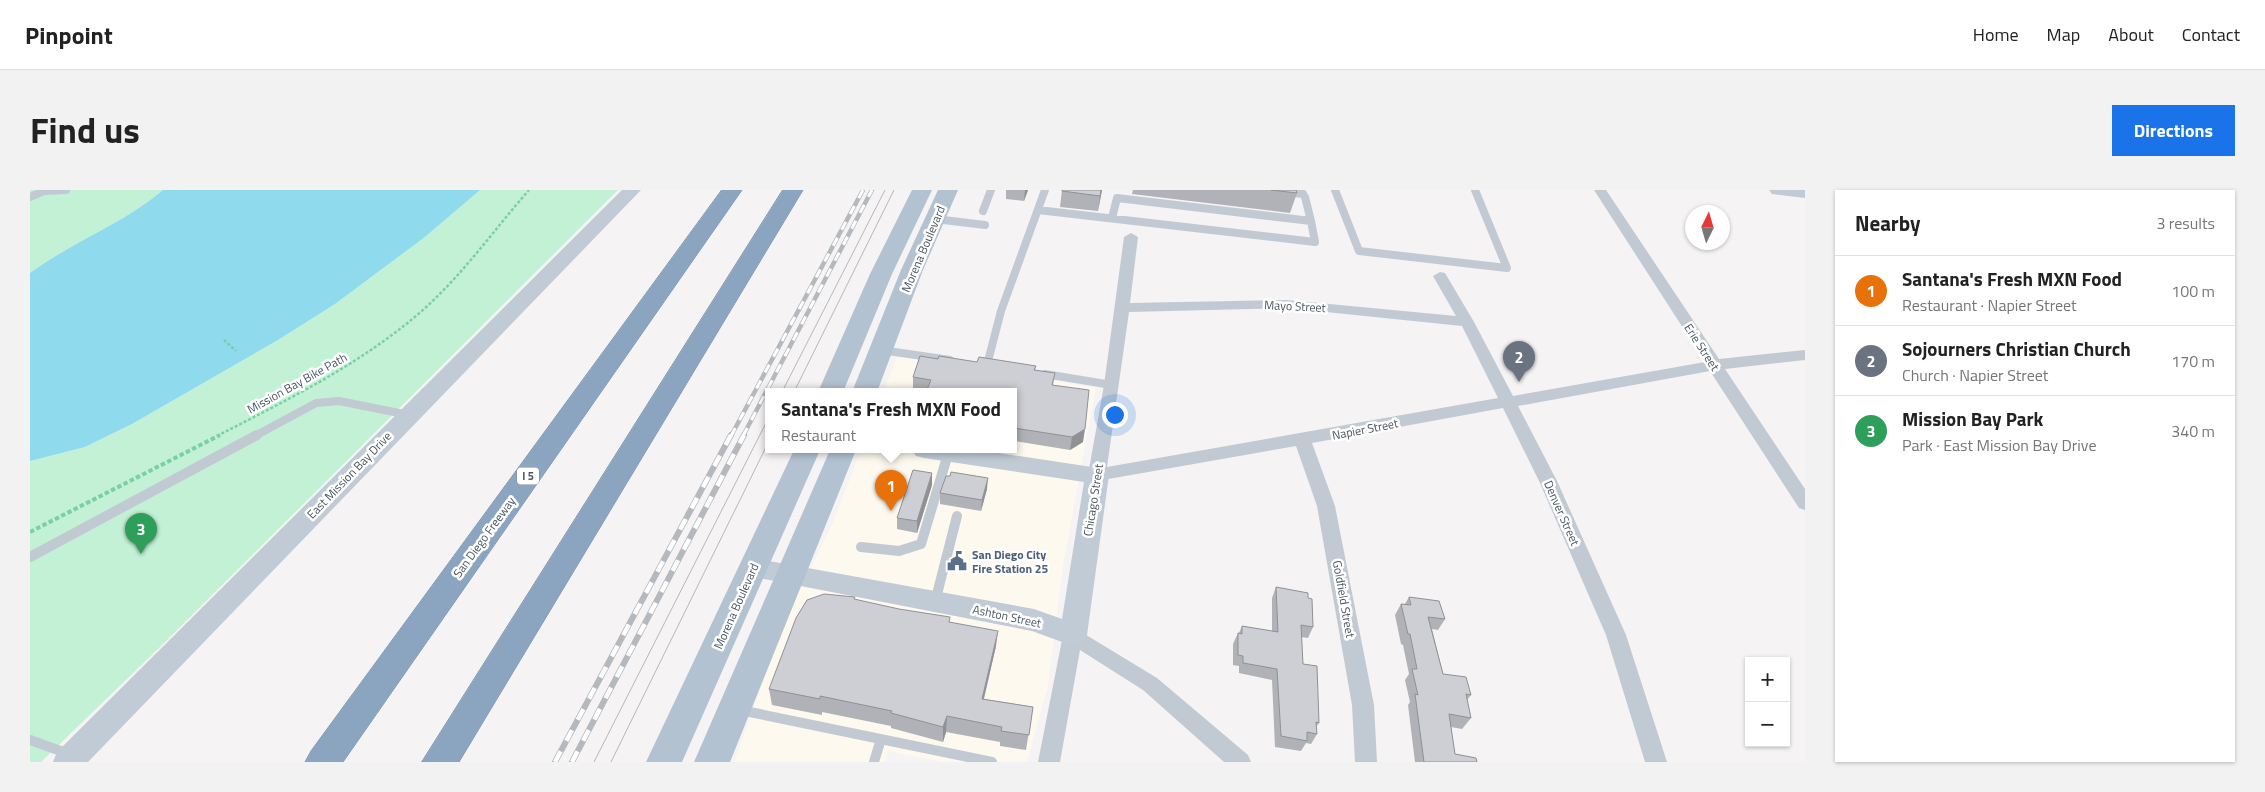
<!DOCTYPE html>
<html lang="en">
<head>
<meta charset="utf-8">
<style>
  body { margin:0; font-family:"Titillium Web",sans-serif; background:#f2f2f2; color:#222 }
  .controls { position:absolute; right:15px; bottom:15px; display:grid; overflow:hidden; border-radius:0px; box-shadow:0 1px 4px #0004 }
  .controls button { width:45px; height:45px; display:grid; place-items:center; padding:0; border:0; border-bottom:1px solid #e0e0e0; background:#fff; color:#222; font:25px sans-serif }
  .compass { position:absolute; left:1655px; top:15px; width:45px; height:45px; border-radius:50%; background:#fff; box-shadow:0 1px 4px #0004; rotate:5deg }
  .you { position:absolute; left:1084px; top:224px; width:18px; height:18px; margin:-12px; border:4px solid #fff; border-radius:50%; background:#1a73e8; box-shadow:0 0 0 8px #1a73e833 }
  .badge { display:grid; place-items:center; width:32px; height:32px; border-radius:50%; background:#1a73e8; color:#fff; font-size:16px; font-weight:700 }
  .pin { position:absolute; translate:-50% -41px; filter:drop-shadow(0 1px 2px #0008) }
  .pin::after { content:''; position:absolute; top:26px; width:18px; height:15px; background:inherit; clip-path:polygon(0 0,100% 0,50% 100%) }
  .popup { position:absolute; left:735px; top:198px; width:252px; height:65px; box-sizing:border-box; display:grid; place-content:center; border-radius:0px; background:#fff; filter:drop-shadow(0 1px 4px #0005); font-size:16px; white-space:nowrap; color:#767676 }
  .popup b { font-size:19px; color:#222 }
  .popup::after { content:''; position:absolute; left:50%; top:100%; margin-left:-10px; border:10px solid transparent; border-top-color:#fff }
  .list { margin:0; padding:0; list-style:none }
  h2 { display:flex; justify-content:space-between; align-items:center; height:65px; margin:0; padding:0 20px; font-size:21px }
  h2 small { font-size:16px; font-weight:400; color:#767676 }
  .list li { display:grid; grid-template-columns:32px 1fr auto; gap:15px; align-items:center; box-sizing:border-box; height:70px; padding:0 20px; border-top:1px solid #e0e0e0 }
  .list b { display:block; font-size:19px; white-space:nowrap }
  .list p { margin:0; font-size:16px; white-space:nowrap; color:#767676 }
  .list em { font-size:16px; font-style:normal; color:#767676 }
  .map { position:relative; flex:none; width:1775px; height:572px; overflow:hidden; border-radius:0px }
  header { display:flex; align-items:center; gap:30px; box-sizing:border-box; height:70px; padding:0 25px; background:#fff; border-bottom:1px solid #e0e0e0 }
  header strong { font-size:24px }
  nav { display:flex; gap:28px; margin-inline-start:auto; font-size:18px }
  .intro { display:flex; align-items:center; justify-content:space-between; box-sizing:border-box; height:120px; padding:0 30px }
  h1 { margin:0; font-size:35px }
  .button { padding:12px 22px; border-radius:0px; background:#1a73e8; color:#fff; font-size:18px; font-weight:700 }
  main { display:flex; gap:30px; padding:0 30px }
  aside { flex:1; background:#fff; border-radius:0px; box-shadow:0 1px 4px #0004 }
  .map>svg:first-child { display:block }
  .commercial { fill:#fdf9ef }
  .green { fill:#c3f1d5 }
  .water { fill:#90daee }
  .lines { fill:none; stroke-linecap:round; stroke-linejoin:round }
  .highway-casing { stroke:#7690ad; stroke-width:1 }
  .path-far1 { stroke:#7ad0a6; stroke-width:2.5; stroke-dasharray:3 2; stroke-linecap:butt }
  .path { stroke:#7ad0a6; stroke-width:4; stroke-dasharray:4.5 2.5; stroke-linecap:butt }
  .lane-far1 { stroke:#c1cad2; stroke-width:8 }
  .lane { stroke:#c1cad2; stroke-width:10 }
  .street { fill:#c1cad2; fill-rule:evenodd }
  .secondary { fill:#c1cbd6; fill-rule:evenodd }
  .primary { fill:#b3c2d1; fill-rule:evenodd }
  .highway { fill:#8ba5c1; fill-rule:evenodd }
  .tram { stroke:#b5b8bd; stroke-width:1 }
  .rail-far1-casing { stroke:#b5b8bd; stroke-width:4.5 }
  .rail-casing { stroke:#b5b8bd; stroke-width:6 }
  .rail-far1 { stroke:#fff; stroke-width:3; stroke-dasharray:9; stroke-linecap:butt }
  .rail { stroke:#fff; stroke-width:4.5; stroke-dasharray:12; stroke-linecap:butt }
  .wall { fill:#b0b2b7 }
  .shaded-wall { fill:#909195 }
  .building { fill:#cdcfd5; stroke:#909195 }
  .labels { text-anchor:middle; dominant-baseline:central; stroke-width:5; stroke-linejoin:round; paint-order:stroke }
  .shield { fill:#fff; stroke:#808990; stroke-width:1 }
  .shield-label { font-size:11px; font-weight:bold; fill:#4a5661 }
  .street-label { font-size:12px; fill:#4a5661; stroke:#fff }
  .service-label { font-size:12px; font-weight:bold; fill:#4e5e75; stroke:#fff; text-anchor:start }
</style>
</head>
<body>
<header>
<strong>Pinpoint</strong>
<nav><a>Home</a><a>Map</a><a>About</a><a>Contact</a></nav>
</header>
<div class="intro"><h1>Find us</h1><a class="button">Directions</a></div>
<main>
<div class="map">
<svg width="1775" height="572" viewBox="0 0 1775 572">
  <rect width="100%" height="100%" fill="#f5f3f3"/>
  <path class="commercial" d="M867 167 950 177 1066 198 1033 376 1018 496 997 572H913L858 561 855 572H704L756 429 804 330 831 260H984V202H853Z"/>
  <path class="green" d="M0 0H133C93 34 42 52 0 83Z
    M450 0H588L130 457 11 572H0V271L55 257 102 234 248 150 305 114 395 47Z"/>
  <path class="water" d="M133 0H450L395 47 305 114 248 150 102 234 55 257 0 271V83C42 52 93 34 133 0Z"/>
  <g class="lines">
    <defs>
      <path id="highway" d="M692 0H712L313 572H275L281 561Z
        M753 0H773L429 572H392Z"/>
    </defs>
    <use href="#highway" class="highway-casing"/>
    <path class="path-far1" d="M194 150 206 161
      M187 246C259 209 333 173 394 119 433 84 464 40 499 0"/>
    <path class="path" d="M0 342 190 245"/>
    <path class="lane-far1" d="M1234 0 1273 4
      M1270 0 1275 7 1281 31
      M1305 0 1329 61 1477 78 1445 0
      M0 7 14 1 36 0
      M1008 20 1285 52 1281 31 1087 8 1082 28
      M953 21 961 0
      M905 29 955 35
      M851 160 920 170
      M962 176 957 175 971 121 1015 0
      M1015 184 1082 195
      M225 246 286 213 309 211 379 225"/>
    <path class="lane" d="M831 357 869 361 891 354 918 264
      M0 367 227 245
      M905 412 927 326
      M710 520 962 572
      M0 550 39 564
      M844 572 851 549"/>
    <path class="street" d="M1564 0H1576L1689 169 1775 160V170L1695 179 1775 299V320L1769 318 1680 181 1488 216 1527 291 1596 445 1637 572H1615L1576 445 1509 291 1473 218 1282 253 1305 316 1344 515 1347 572H1325L1322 515 1287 316 1266 256 1067 291 1061 289 1058 285 1074 195 1094 47 1101 43 1108 47 1100 113 1257 110 1426 126 1403 86 1410 82 1415 83 1444 132 1483 206 1675 172ZM1257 118 1432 136 1468 208 1077 277 1099 122Z
      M1043 437 1127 488 1218 565 1221 572H1194L1113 500 1050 460 1030 572H1008L1033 445 1036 439Z"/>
    <path class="secondary" d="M592 0H611L58 572H23L27 562Z
      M1739 0H1775V8L1742 4Z
      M882 260H949L1075 279 1079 285 1057 445 1053 453 1043 456 1002 441 714 385 710 378 714 371 723 368 1004 419 1032 429 1054 292 894 268 886 266Z"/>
    <path class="primary" d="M882 0H902L862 84 813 202H788L840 84Z
      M908 0H928L893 80 847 202H822L871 80Z
      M764 260H790L652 572H616Z
      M800 260H826L700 572H664Z"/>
    <use href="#highway" class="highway"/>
    <path class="tram" d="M752 202 855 0
      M764 202 864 0
      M564 572 738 229
      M581 572 738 253"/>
    <defs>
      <path id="rail-far1" d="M701 246 833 0
        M713 246 842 0"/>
      <path id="rail" d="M525 572 701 245
        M542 572 714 245"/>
    </defs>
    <use href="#rail-far1" class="rail-far1-casing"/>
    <use href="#rail" class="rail-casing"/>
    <use href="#rail-far1" class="rail-far1"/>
    <use href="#rail" class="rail"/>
  </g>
  <path class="wall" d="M976 0H998L994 11 976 9Z
    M1032 0H1072L1068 21 1030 17Z
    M1103 0H1266L1267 3 1260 23 1102 4Z
    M947 172 1006 176 1005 180 1025 183 1023 195 1053 252 1040 260 984 251V202H897L883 200V187Z
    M920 286 957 299 951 321 910 314V303Z
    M902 295 887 343 867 339V328Z
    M1246 397 1278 408 1283 437 1278 448 1271 447 1273 474 1289 533 1286 537 1287 544 1281 554 1276 553 1271 561 1245 557 1242 490 1209 483V476L1203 475V454L1208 443H1209L1212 436 1242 441V408Z
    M1379 407 1415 429 1408 440 1402 439 1413 484 1441 505 1437 510 1441 528 1432 539 1421 537 1425 564 1447 572H1385L1378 515 1380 512 1375 490 1379 484 1373 455 1371 454 1365 425 1371 414H1375Z
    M825 410 920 432 966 456 954 509 1003 517 996 560 970 556V552L916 542 913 552 861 538V536L792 522V525L742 515 739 499Z"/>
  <path class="shaded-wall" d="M995 0H998L994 11Z
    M1071 0H1072L1068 21 1070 6Z
    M1055 239 1053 252 1040 260 1042 247Z
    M902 283V295L887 343V331Z
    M958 288 957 299 951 321 952 310Z
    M968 441 966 456 950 524 952 509Z
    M917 526 916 542 913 552V537Z"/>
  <path class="building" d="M1032 0H1071L1070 6 1032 1Z
    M1241 0H1266L1267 3Z
    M890 166 908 169 909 166 947 172 949 167 1006 176 1004 180 1025 183 1022 195 1059 200 1055 239 1042 247 984 238V202H896L901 190 883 187Z
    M883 280 902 283 887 331 867 328Z
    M921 282 958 288 952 310 910 303 916 286H920Z
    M1246 397 1278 403V408L1282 409 1283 437 1271 435 1273 474 1287 476 1289 533 1286 532 1287 544 1277 542V551L1251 546 1247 479 1213 473V466L1208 465V443L1212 444V436L1248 442Z
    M794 404 825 407 824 409 869 419 920 427 919 432 968 441 952 509 1003 517 999 545 971 541 972 537 917 526 913 537 861 523 862 521 790 506V509L739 499 766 428 777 410Z
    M1379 407 1409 411 1415 429 1398 427 1413 484 1436 487 1441 505 1436 504 1441 528 1419 524 1425 564 1446 568 1447 572H1394L1385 504 1388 505 1382 479H1387L1380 444H1378L1371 414 1381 415Z"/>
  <defs>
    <symbol id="civic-bare" viewBox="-9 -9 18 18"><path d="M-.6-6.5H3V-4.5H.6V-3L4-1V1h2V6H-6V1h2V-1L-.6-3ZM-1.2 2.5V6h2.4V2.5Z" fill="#5c6f8a" stroke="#fff" stroke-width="2.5" paint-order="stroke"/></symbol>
  </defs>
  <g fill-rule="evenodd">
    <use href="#civic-bare" x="913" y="357" width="28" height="28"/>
  </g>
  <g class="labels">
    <rect class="shield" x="487" y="277.5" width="22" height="17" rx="4"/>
    <g class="shield-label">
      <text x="498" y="286">I 5</text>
    </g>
    <g class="street-label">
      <text transform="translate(893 59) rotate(-67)">Morena Boulevard</text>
      <text transform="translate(1265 116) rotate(3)">Mayo Street</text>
      <text transform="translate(1672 157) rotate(57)">Erie Street</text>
      <text transform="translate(267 193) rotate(-29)">Mission Bay Bike Path</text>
      <text transform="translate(1335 239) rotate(-11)">Napier Street</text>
      <text transform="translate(319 285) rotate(-46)">East Mission Bay Drive</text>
      <text transform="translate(1063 310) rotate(-81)">Chicago Street</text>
      <text transform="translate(1532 323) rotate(66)">Denver Street</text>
      <text transform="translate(454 347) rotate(-54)">San Diego Freeway</text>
      <text transform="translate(1314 409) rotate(80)">Goldfield Street</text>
      <text transform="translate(706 416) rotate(-66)">Morena Boulevard</text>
      <text transform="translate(977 426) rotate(12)">Ashton Street</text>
    </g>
    <g class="service-label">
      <text x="942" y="364">San Diego City<tspan x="942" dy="14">Fire Station 25</tspan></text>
    </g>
  </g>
</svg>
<div class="controls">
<button>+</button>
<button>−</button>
</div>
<svg class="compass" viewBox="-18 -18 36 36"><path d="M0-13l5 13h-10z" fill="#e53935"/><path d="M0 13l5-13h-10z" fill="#767676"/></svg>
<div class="you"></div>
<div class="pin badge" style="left:861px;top:321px;background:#e8710a">1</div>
<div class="popup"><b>Santana's Fresh MXN Food</b>Restaurant</div>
<div class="pin badge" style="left:1489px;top:192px;background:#6b7280">2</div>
<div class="pin badge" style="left:111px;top:364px;background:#2e9e5b">3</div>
</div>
<aside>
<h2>Nearby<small>3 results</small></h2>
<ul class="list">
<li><span class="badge" style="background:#e8710a">1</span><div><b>Santana's Fresh MXN Food</b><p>Restaurant · Napier Street</p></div><em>100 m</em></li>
<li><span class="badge" style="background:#6b7280">2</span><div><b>Sojourners Christian Church</b><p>Church · Napier Street</p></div><em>170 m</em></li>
<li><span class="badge" style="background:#2e9e5b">3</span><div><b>Mission Bay Park</b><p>Park · East Mission Bay Drive</p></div><em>340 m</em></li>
</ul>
</aside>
</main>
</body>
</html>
